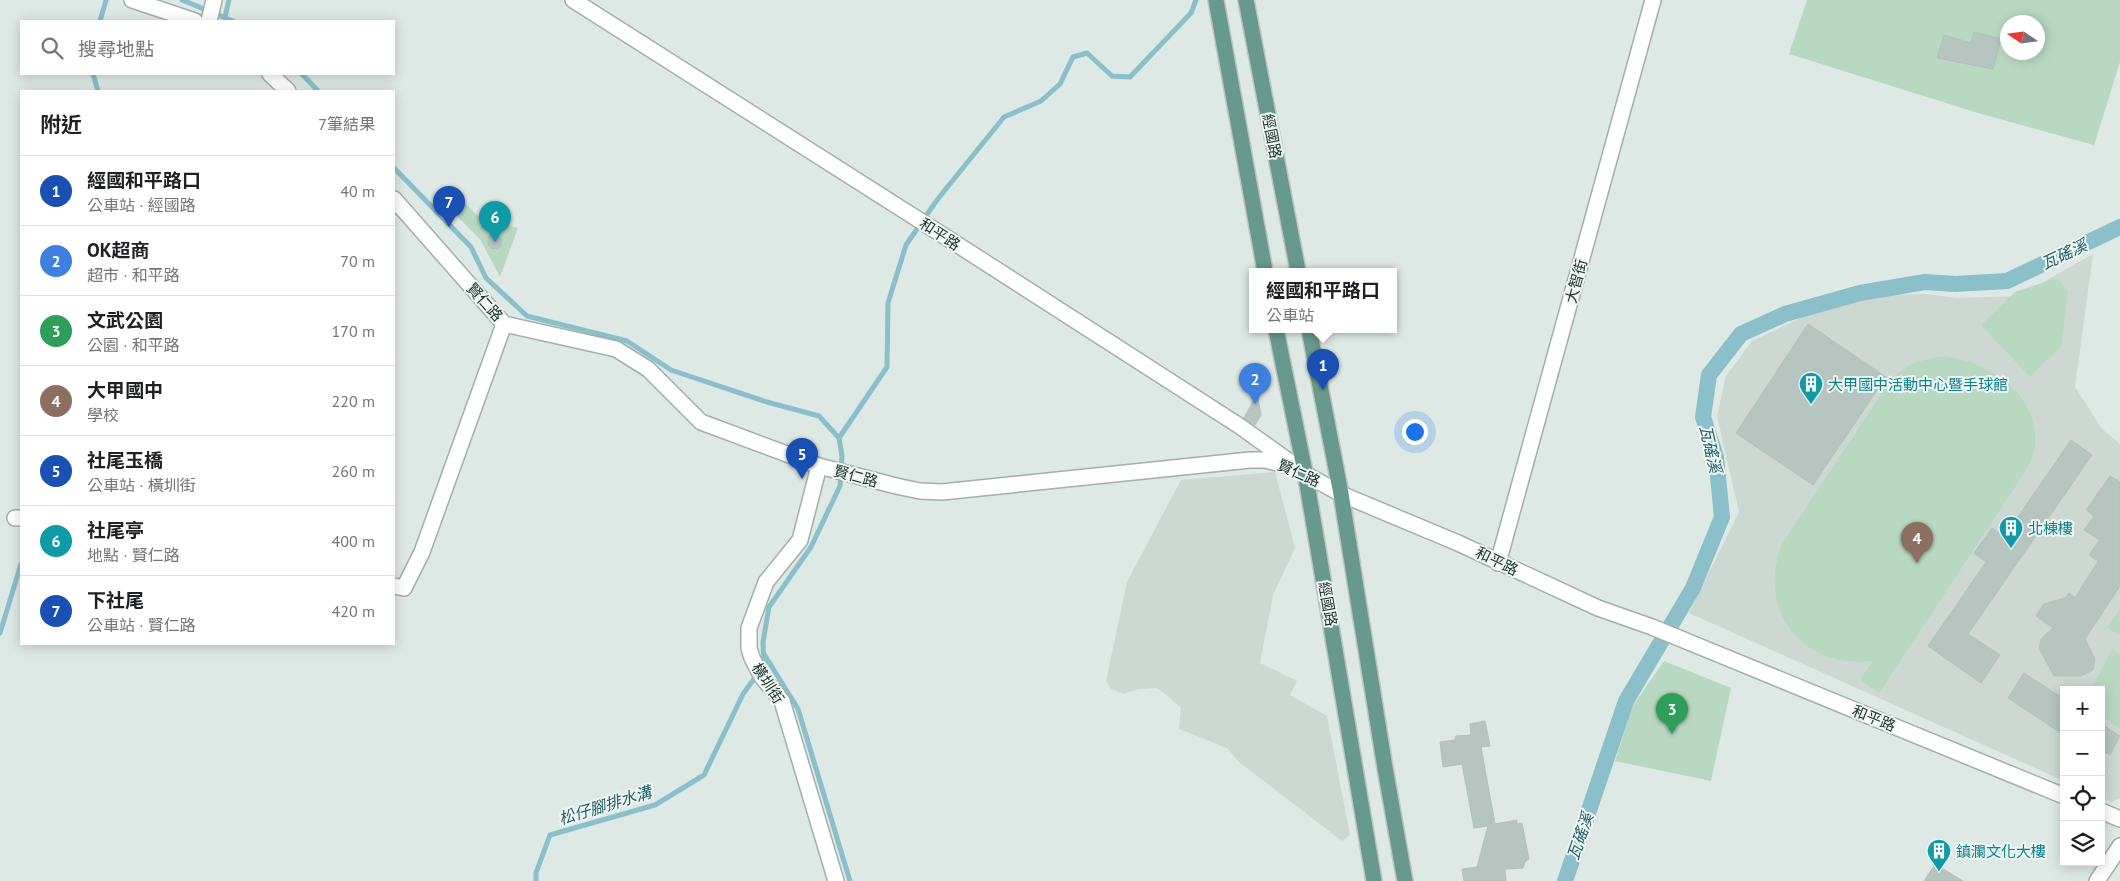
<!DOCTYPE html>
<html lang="zh-TW">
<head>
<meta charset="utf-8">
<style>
  body { margin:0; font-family:"PT Sans","Noto Sans TC",sans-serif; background:#f6f6f6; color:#202124 }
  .controls { position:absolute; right:15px; bottom:15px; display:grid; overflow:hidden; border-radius:0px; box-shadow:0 2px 12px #0003 }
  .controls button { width:45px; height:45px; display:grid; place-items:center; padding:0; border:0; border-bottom:1px solid #e0e0e0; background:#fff; color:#202124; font:25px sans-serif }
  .compass { position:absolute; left:2000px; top:15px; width:45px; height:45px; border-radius:50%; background:#fff; box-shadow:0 2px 12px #0003; rotate:283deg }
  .you { position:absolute; left:1414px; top:431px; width:18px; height:18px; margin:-12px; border:4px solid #fff; border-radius:50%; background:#1a73e8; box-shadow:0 0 0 8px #1a73e833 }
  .badge { display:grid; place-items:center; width:32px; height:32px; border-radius:50%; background:#ea580c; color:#fff; font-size:16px; font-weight:700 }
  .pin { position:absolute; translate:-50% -41px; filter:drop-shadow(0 1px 2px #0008) }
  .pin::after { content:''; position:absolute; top:26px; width:18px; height:15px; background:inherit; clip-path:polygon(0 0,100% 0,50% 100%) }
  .popup { position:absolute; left:1249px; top:268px; width:148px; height:65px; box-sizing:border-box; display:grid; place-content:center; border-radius:0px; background:#fff; filter:drop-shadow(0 1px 4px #0005); font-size:16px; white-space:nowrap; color:#757577 }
  .popup b { font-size:19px; color:#202124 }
  .popup::after { content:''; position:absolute; left:50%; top:100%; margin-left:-10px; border:10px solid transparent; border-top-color:#fff }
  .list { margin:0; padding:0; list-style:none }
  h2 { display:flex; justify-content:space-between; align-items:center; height:65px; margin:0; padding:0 20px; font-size:21px }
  h2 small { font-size:16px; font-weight:400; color:#757577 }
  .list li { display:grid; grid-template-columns:32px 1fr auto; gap:15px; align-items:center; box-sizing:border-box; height:70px; padding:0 20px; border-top:1px solid #e0e0e0 }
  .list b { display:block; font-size:19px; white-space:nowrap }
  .list p { margin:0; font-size:16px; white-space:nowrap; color:#757577 }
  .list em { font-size:16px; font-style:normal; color:#757577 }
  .icon { flex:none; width:28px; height:28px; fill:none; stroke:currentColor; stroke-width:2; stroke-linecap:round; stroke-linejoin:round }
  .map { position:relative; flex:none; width:2120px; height:881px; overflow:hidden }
  .search { position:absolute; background:#fff; box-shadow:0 2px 12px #0003; left:20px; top:20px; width:375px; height:55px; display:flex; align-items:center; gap:12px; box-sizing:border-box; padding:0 18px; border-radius:0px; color:#757577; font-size:19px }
  .panel { position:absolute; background:#fff; box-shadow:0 2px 12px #0003; left:20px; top:90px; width:375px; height:555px; border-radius:0px }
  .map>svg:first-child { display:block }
  .built { fill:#cdd8d3 }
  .green { fill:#b9d8c1; fill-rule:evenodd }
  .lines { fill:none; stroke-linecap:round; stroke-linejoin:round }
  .stream { stroke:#8bbfc9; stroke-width:5 }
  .canal { stroke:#8bbfc9; stroke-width:16 }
  .building { fill:#b7c5c0; stroke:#b1c1bb }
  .minor-casing { stroke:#a2afab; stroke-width:18 }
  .major-casing { stroke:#bcc3c1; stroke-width:18 }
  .minor { stroke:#fff; stroke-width:15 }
  .major { stroke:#679a8d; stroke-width:15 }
  .labels { text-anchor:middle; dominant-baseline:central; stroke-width:4; stroke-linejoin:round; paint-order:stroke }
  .street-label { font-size:15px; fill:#213631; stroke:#eef5f2 }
  .culture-label { font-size:15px; fill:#0d838f; stroke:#eef5f2; text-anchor:start }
  .water-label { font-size:16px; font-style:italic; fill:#225f6b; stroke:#eef5f2 }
</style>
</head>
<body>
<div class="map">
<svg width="2120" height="881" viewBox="0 0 2120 881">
  <rect width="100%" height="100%" fill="#dee8e4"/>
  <path class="built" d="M2093 254 2075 387 2102 429 2120 444V798L2111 802 2101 797V690H2064V781L1689 613 1739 512 1717 416 1726 376 1752 341 1814 312 1887 295 1926 294 1957 298 2019 296Z
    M1275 472 1295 548 1273 595 1260 663 1297 681 1290 695 1327 716 1350 835 1342 841 1239 762 1227 748 1179 729 1181 708 1163 692 1156 688 1139 689 1124 694 1111 689 1106 681 1127 582 1181 480Z"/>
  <path class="green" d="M1807 0H2120V62L2094 145 1978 113 1789 54ZM2008 22H2038V52H2008Z
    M448 186 481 219 518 228 500 277 480 239 438 197Z
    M2057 278 2068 291 2061 347 2030 377 1981 325 2015 292Z
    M1946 356C1991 364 2040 394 2035 447 2034 454 2030 463 2027 469L1879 693 1860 680 1873 661C1802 669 1756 611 1782 544L1890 381C1906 363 1923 359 1946 356Z
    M2120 609V636L2107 627Z
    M2112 649 2120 654V729L2101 715V690H2091Z
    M1664 661 1731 688 1711 781 1615 761 1632 707Z"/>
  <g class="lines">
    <path class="stream" d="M182 0 233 21
      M225 17 229 0
      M100 21 106 0
      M93 74 98 91
      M302 74 318 91
      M394 168 471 247 486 278 527 316 627 341 671 370 767 402 819 416 839 438
      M0 633 21 564
      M764 654 798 709 850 881
      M536 881V873L550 835 655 805 704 775 743 694 764 665 763 642 769 607 811 547 840 486 842 456 839 438 887 367 888 303 906 245 937 200 1004 117 1041 101 1060 84 1073 57 1087 53 1112 76 1130 77 1191 13 1196 0"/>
    <path class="canal" d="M1565 881 1626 701 1693 588 1722 517 1716 457 1703 417 1709 375 1741 334 1785 314 1860 293 1925 282 1955 284 2007 281 2120 227"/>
  </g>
  <path class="building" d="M1974 32 2001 39 1993 69 1937 58 1944 35 1971 43Z
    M489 235 498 236 502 240 501 246 497 249 491 248 488 244Z
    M1808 324 1886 377 1813 485 1736 433Z
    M1257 394 1261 415 1255 425 1244 418Z
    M2071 440 2092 455 1968 634 2000 655 1981 683 1928 646 1986 562 1974 553 1992 528 2004 537Z
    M2110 476 2120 482V586L2085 639 2095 659 2093 670 2081 676H2054L2039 648 2041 639 2053 628 2036 616 2044 604 2065 598 2069 593 2075 598 2098 561 2089 555 2100 540 2084 530 2094 516 2086 510Z
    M2024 673 2064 699V735L2008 698Z
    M1485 721 1490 746 1481 747 1495 824 1517 820V824L1522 823 1529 859 1525 862 1523 868 1505 869 1506 881H1464L1462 869 1477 867 1488 826 1474 828 1462 764 1443 767 1440 742 1455 740 1456 736 1471 735 1470 724Z
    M2101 724 2120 736 2110 755 2101 750Z
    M1935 864 1963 881H1924Z"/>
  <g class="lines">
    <defs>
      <path id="minor" d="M132 0 195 21
        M573 0 941 234 1238 425 1290 462
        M209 21 214 0
        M270 74 288 91
        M394 199 504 324 616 349 648 369 701 422 819 466 896 486 920 491 942 492 1250 460H1265L1293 467 1341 494 1458 543 1598 608 1652 627 2064 796
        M819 466 800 540 766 582 749 628V648L752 658 762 677 782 701 836 881
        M15 518H21
        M1498 563 1653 0
        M394 586 404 588 422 552 504 324
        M2101 811 2120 819
        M2097 881 2120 846"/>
      <path id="major" d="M1216 0 1265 271
        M1246 0 1298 271
        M1276 329 1305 472 1374 881
        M1309 329 1341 494 1385 768 1405 881"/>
    </defs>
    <use href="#minor" class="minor-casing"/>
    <use href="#major" class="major-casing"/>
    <use href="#minor" class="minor"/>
    <use href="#major" class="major"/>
  </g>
  <defs>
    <symbol id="building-pin" viewBox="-11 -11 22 30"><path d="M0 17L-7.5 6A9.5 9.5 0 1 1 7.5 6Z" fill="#0f9aa8" stroke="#eef5f2"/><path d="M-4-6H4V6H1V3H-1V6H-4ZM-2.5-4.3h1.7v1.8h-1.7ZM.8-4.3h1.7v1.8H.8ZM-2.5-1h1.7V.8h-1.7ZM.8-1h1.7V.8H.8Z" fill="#fff"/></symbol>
  </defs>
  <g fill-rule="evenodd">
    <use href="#building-pin" x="1797" y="370" width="28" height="38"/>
    <use href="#building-pin" x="1997" y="514" width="28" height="38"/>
    <use href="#building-pin" x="1925" y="837" width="28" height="38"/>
  </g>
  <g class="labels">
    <g class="street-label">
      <text transform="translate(1272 136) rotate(79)">經國路</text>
      <text transform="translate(940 234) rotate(33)">和平路</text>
      <text transform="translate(1576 281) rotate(-75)">大智街</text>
      <text transform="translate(485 302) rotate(48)">賢仁路</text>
      <text transform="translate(1299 473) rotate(24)">賢仁路</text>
      <text transform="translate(856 476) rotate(15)">賢仁路</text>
      <text transform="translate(1497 561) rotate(26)">和平路</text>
      <text transform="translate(1328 604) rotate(80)">經國路</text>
      <text transform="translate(768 683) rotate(57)">橫圳街</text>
      <text transform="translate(1874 718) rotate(22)">和平路</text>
    </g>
    <g class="culture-label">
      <text x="1828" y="384">大甲國中活動中心暨手球館</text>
      <text x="2028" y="528">北棟樓</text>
      <text x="1956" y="851">鎮瀾文化大樓</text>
    </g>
    <g class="water-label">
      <text transform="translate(2064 254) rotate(-25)">瓦磘溪</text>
      <text transform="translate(1711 449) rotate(77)">瓦磘溪</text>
      <text transform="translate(605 805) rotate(-17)">松仔腳排水溝</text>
      <text transform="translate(1580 836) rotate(-71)">瓦磘溪</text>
    </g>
  </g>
</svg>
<div class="controls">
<button>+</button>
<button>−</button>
<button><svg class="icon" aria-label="locate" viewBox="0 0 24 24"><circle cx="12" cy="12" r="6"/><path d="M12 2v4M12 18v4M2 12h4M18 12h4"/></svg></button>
<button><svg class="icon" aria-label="layers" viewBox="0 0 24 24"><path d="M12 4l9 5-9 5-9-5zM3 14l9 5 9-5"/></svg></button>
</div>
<svg class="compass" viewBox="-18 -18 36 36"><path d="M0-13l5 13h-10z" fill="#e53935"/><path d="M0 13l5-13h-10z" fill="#757577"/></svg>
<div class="you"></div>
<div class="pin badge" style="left:1323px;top:390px;background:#1a4fb4">1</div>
<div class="popup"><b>經國和平路口</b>公車站</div>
<div class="pin badge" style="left:1255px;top:404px;background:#3f7fe0">2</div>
<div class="pin badge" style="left:1672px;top:734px;background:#2e9e5b">3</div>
<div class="pin badge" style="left:1917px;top:563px;background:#8d6e63">4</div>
<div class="pin badge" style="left:802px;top:479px;background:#1a4fb4">5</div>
<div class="pin badge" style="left:495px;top:242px;background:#0f9aa8">6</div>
<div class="pin badge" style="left:449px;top:227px;background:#1a4fb4">7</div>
<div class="search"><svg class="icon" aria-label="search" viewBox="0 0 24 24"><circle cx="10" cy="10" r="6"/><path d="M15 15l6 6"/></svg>搜尋地點</div>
<section class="panel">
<h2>附近<small>7筆結果</small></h2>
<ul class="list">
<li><span class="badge" style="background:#1a4fb4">1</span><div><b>經國和平路口</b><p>公車站 · 經國路</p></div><em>40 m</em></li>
<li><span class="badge" style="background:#3f7fe0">2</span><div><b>OK超商</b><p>超市 · 和平路</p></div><em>70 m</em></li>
<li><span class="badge" style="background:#2e9e5b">3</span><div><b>文武公園</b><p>公園 · 和平路</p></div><em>170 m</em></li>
<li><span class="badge" style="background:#8d6e63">4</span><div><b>大甲國中</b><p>學校</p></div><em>220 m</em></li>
<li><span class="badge" style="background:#1a4fb4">5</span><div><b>社尾玉橋</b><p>公車站 · 橫圳街</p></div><em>260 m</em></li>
<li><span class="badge" style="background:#0f9aa8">6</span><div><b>社尾亭</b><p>地點 · 賢仁路</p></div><em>400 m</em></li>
<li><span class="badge" style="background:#1a4fb4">7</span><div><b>下社尾</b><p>公車站 · 賢仁路</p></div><em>420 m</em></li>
</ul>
</section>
</div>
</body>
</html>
